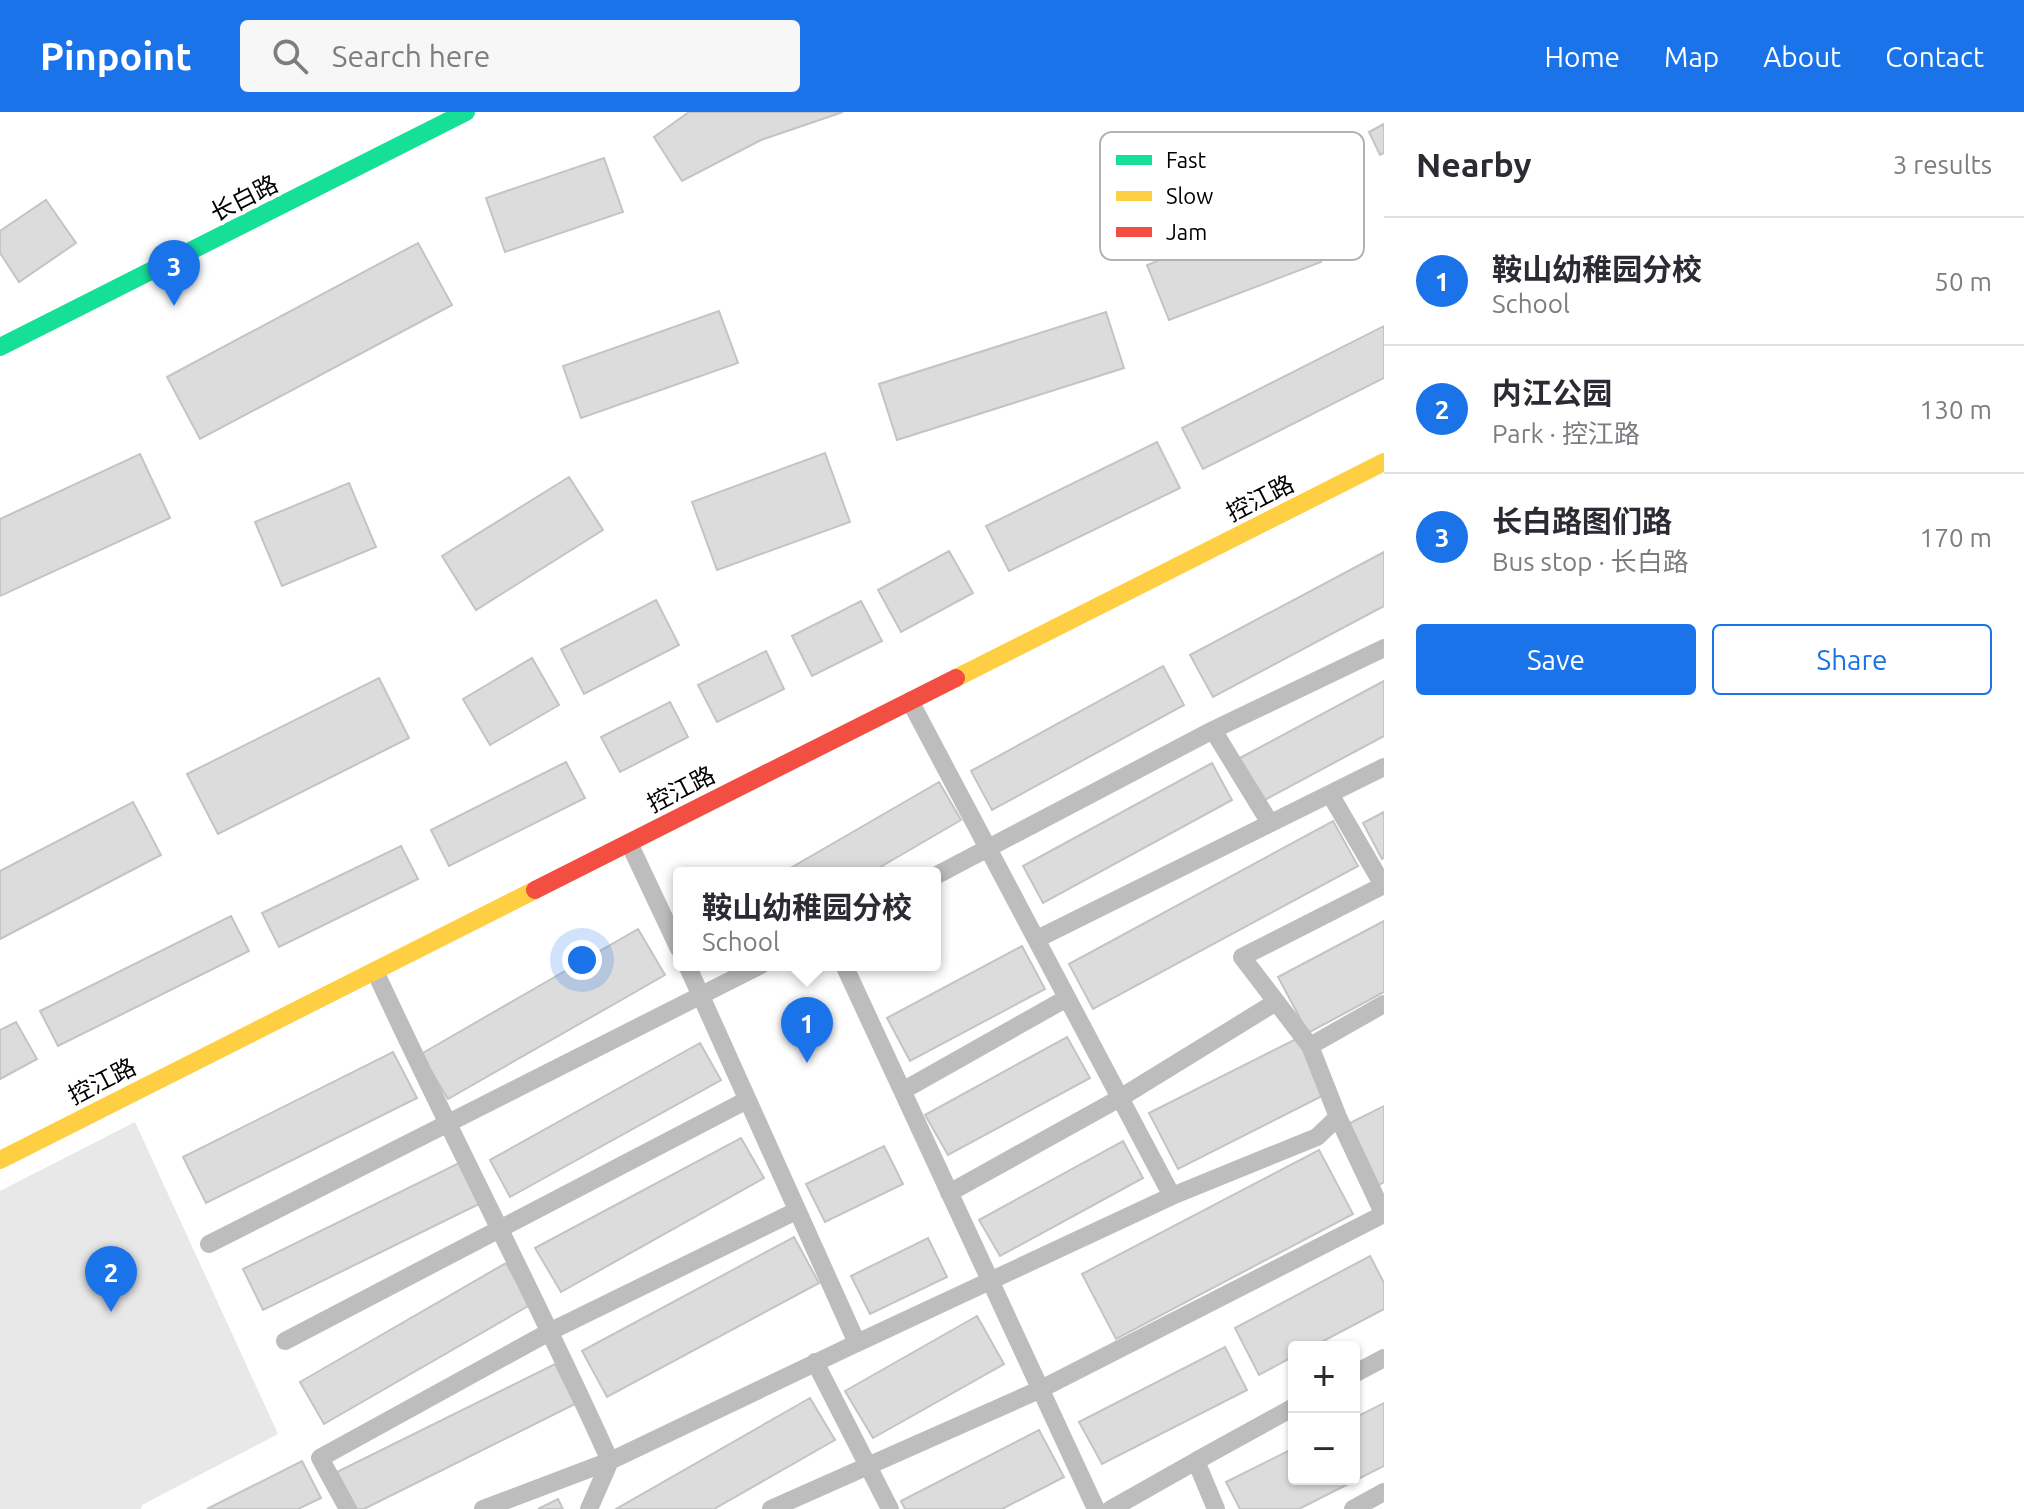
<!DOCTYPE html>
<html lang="en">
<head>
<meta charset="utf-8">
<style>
  body { margin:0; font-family:Ubuntu,"Noto Sans SC",sans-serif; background:#f7f7f7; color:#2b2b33 }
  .controls { position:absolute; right:24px; bottom:24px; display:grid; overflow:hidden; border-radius:8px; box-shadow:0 2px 6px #0004 }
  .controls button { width:72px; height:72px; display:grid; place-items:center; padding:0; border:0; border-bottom:2px solid #e1e1e2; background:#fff; color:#2b2b33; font:40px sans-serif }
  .you { position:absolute; left:582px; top:848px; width:28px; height:28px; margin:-20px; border:6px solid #fff; border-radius:50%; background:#1a73e8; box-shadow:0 0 0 12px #1a73e833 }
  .badge { display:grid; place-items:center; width:52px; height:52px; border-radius:50%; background:#1a73e8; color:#fff; font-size:26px; font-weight:700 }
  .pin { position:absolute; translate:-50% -66px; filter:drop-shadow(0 2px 4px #0008) }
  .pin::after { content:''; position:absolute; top:42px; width:28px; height:24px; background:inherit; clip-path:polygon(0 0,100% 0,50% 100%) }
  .popup { position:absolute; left:673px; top:755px; width:268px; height:104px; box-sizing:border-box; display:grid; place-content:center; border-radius:8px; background:#fff; filter:drop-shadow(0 2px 6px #0005); font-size:26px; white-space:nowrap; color:#7c7c81 }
  .popup b { font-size:30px; color:#2b2b33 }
  .popup::after { content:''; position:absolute; left:50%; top:100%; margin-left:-16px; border:16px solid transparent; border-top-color:#fff }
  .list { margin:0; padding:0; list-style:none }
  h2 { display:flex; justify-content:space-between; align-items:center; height:104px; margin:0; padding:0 32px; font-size:34px }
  h2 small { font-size:26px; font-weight:400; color:#7c7c81 }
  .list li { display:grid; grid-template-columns:52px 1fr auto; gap:24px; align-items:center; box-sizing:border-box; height:128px; padding:0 32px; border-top:2px solid #e1e1e2 }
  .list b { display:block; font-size:30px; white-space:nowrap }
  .list p { margin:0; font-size:26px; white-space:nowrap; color:#7c7c81 }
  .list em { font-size:26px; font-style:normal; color:#7c7c81 }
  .actions { display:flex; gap:16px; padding:24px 32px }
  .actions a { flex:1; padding:18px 0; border:2px solid #1a73e8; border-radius:8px; text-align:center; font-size:28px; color:#1a73e8 }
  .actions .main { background:#1a73e8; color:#fff }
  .icon { flex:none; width:44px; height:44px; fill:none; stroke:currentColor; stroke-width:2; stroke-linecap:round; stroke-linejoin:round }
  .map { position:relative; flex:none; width:1384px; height:1397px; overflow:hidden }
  header { display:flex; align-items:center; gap:48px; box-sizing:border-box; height:112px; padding:0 40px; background:#1a73e8; color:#fff }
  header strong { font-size:38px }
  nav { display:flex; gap:44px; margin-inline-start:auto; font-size:28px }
  .search { width:560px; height:72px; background:#f7f7f7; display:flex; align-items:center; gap:20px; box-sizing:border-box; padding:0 28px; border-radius:8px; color:#7c7c81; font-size:30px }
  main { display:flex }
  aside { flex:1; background:#fff }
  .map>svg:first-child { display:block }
  .green { fill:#e8e8e8 }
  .building { fill:#dcdcdc; stroke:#c4c4c4; stroke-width:2 }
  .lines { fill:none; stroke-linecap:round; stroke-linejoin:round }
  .lane { stroke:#bdbdbd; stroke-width:18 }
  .fast { stroke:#16e098; stroke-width:18 }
  .slow { stroke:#ffcf43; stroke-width:18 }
  .jam { stroke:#f24e42; stroke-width:18 }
  .labels { text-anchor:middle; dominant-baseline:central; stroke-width:8; stroke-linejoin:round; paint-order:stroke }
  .street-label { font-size:24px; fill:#000; stroke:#fff }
  .key { fill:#fff; stroke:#b2b2b2; stroke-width:2 }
  .key-label { font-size:22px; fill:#000 }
</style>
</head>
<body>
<header>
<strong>Pinpoint</strong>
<div class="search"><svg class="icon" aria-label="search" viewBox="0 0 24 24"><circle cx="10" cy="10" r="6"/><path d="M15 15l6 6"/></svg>Search here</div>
<nav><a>Home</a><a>Map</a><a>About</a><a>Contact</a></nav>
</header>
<main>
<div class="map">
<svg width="1384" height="1397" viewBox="0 0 1384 1397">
  <rect width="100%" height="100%" fill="#fff"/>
  <path class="green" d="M135 1010 278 1322 142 1393 141 1397H0V1079Z"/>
  <path class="building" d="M689 0H843L761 28 682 69 654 25Z
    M1384 12V41L1380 43 1369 20Z
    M604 46 623 100 505 140 486 86Z
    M46 88 76 131 19 170 0 141V119Z
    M1300 94 1321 150 1169 208 1147 153Z
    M418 131 452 193 200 327 167 265Z
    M719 199 738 251 581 306 563 254Z
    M1106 200 1124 256 897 328 879 272Z
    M1384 214V266L1203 357 1182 316Z
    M1157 330 1180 376 1009 459 986 414Z
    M825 341 850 410 717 458 692 390Z
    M140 342 170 406 0 484V407Z
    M569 365 603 418 476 498 442 444Z
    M349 371 376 435 282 474 255 410Z
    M949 439 973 481 901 520 878 478Z
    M1384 440V494L1213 585 1190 543Z
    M656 488 679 533 584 582 561 537Z
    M861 489 882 529 812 564 792 524Z
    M766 539 784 577 717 610 698 573Z
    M532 546 559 593 490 633 463 587Z
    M1163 554 1184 593 992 698 971 659Z
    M379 566 409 626 218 722 187 662Z
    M1384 569V624L1261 690 1238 647Z
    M670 590 688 625 620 660 601 625Z
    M566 650 585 686 449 754 431 718Z
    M1212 651 1232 688 1043 791 1023 754Z
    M939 670 961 708 870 761H782Z
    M133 690 161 743 0 827V759Z
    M1384 700V745L1382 747 1363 711Z
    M1333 709 1358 754 1093 897 1069 852Z
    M401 734 418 767 279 835 262 801Z
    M231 804 249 839 58 934 40 899Z
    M1384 809V880L1308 921 1278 865Z
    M638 817 665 863 448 987 421 942Z
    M1022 834 1045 877 910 949 887 906Z
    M16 910 37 947 0 967V918Z
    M1067 925 1090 966 948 1043 925 1003Z
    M1298 926 1326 982 1178 1057 1149 1001Z
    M700 931 721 968 510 1085 490 1048Z
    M393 940 417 986 206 1091 183 1045Z
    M1384 994V1070L1377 1074 1346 1013Z
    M741 1026 764 1066 561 1180 535 1136Z
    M1123 1029 1143 1066 1000 1144 979 1108Z
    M884 1034 903 1072 825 1110 806 1072Z
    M1319 1038 1353 1102 1116 1227 1082 1162Z
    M459 1051 479 1092 263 1198 243 1157Z
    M794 1125 819 1171 607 1285 582 1239Z
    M928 1126 947 1165 870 1202 851 1164Z
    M1370 1144 1384 1171V1197L1312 1235H1294V1244L1259 1263 1235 1216Z
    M506 1151 530 1193 324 1312 300 1270Z
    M977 1204 1004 1252 873 1326 845 1279Z
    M1225 1235 1247 1278 1102 1352 1079 1310Z
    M555 1252 575 1292 364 1397H356L337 1360Z
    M810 1286 835 1328 714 1397H616Z
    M1384 1291V1354L1299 1397H1240L1226 1370 1294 1336V1367H1354V1306Z
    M1039 1318 1064 1365 1002 1397H905L901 1389Z
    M302 1349 321 1386 298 1397H207Z
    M558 1387 563 1397H538Z"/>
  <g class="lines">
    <path class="lane" d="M910 589 1172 1084
      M1213 618 1270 711
      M1330 682 1383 773
      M629 731 679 837
      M935 764 1213 618 1384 536
      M1037 827 1384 655
      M844 853 1096 1397
      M375 859C451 1024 536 1184 610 1349L589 1397
      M1310 934 1384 892
      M904 978 1067 886
      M1338 1005 1384 1103
      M949 1081 1120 986 1276 890
      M209 1132 761 853
      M285 1229 747 988
      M857 1231 1172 1084 1317 1025 1338 1005 1310 934 1242 845 1384 773
      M815 1250 890 1397
      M1354 1262 1384 1246
      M1196 1349 1294 1295
      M348 1397 320 1346 551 1219 796 1099
      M483 1397 610 1349 857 1231 687 853
      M771 1397 1039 1278 1384 1102
      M1111 1397 1196 1349 1216 1397
      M1353 1397 1384 1380"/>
    <path class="fast" d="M0 235 466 0"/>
    <path class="slow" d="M956 566 1384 350
      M0 1048 535 778"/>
    <path class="jam" d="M535 778 956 566"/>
  </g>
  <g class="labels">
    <g class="street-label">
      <text transform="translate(244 86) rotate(-27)">长白路</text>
      <text transform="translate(1260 386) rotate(-27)">控江路</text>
      <text transform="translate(681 677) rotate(-27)">控江路</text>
      <text transform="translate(102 969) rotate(-27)">控江路</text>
    </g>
  </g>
  <rect x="1100" y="20" width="264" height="128" rx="12" class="key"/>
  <rect x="1116" y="43" width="36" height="10" fill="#16e098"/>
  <rect x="1116" y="79" width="36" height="10" fill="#ffcf43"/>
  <rect x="1116" y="115" width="36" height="10" fill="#f24e42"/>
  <g class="key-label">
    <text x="1166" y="56">Fast</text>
    <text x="1166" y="92">Slow</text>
    <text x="1166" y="128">Jam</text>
  </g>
</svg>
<div class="controls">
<button>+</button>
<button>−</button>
</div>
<div class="you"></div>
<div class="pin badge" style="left:807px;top:951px">1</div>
<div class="popup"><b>鞍山幼稚园分校</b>School</div>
<div class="pin badge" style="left:111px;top:1200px">2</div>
<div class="pin badge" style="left:174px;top:194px">3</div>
</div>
<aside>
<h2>Nearby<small>3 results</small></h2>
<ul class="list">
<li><span class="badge">1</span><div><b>鞍山幼稚园分校</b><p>School</p></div><em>50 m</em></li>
<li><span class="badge">2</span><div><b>内江公园</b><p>Park · 控江路</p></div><em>130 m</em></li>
<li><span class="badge">3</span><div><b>长白路图们路</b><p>Bus stop · 长白路</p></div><em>170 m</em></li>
</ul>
<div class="actions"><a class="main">Save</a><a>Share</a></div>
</aside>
</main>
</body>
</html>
